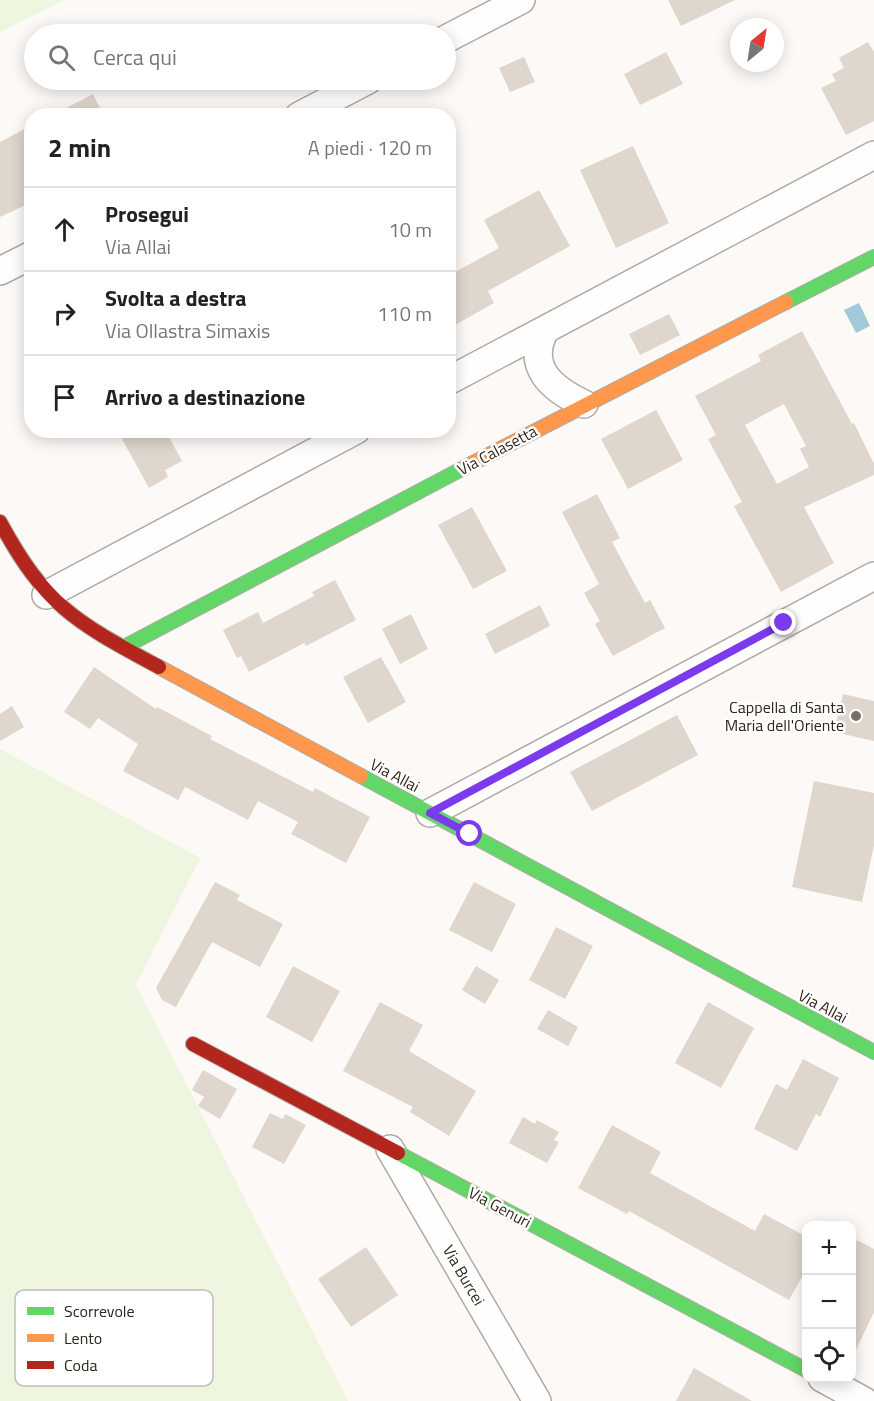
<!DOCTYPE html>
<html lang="it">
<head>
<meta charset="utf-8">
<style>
  body { margin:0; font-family:"Titillium Web",sans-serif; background:#f2f2f2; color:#222 }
  .controls { position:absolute; right:18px; bottom:18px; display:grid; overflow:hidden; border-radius:12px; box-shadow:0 3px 15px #0003 }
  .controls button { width:54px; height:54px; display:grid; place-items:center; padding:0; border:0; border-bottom:2px solid #e0e0e0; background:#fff; color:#222; font:30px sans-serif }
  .compass { position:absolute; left:730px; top:18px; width:54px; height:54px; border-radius:50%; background:#fff; box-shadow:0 3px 15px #0003; rotate:30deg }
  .stop { position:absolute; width:18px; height:18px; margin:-14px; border:4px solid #7c3aed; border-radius:50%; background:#fff }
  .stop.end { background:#7c3aed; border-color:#fff; box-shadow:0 2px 6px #0008 }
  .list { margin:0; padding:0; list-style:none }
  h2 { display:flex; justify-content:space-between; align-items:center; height:78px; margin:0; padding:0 24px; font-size:26px }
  h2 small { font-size:20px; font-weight:400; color:#767676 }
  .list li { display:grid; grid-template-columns:39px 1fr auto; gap:18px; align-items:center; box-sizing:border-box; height:84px; padding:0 24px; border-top:2px solid #e0e0e0 }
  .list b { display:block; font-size:22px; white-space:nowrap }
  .list p { margin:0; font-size:20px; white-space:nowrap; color:#767676 }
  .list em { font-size:20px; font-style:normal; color:#767676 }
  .icon { flex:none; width:33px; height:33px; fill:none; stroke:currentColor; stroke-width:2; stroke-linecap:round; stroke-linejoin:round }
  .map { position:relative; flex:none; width:874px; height:1401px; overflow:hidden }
  .search { position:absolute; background:#fff; box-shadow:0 3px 15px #0003; left:24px; top:24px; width:432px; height:66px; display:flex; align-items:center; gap:15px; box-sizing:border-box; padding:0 21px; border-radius:33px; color:#767676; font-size:22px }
  .panel { position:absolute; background:#fff; box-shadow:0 3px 15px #0003; left:24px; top:108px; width:432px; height:330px; border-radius:24px }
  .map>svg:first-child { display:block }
  .green { fill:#eef6e0 }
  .water { fill:#a3c8da }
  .building { fill:#dfd6cd; fill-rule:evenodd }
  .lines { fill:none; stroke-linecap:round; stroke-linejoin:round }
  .street-casing { stroke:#b0aaa4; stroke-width:30 }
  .fast-casing { stroke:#b0aaa4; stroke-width:16 }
  .slow-casing { stroke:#b0aaa4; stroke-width:16 }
  .jam-casing { stroke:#b0aaa4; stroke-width:16 }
  .street { stroke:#fffefe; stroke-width:27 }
  .fast { stroke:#63d668; stroke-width:14 }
  .slow { stroke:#ff974d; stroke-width:14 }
  .jam { stroke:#b3261e; stroke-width:14 }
  .route { stroke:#7c3aed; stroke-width:8 }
  .poi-dot { fill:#776f67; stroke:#fff; stroke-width:2 }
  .labels { text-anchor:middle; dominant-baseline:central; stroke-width:5; stroke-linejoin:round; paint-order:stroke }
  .street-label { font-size:16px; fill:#2f251a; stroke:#fff }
  .poi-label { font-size:16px; fill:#2f251a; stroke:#fff; text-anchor:end }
  .key { fill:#fff; stroke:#c1beba; stroke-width:1.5 }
  .key-label { font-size:16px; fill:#2f251a }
</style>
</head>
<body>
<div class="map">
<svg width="874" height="1401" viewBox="0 0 874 1401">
  <rect width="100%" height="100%" fill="#fcf9f7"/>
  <path class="green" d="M0 0H65L0 32Z
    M0 749 200 858 136 985 348 1401H0Z"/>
  <path class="water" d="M859 303 870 326 856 333 844 310Z"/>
  <path class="building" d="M668 0H735L681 26Z
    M868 42 874 52V121L846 135 821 88 836 81 832 74 844 68 839 58Z
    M666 52 683 84 640 105 624 74Z
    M524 57 535 82 510 92 499 68Z
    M93 94 104 116H51Z
    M32 125V202L0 217V142Z
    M633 146 669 223 616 248 580 170Z
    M539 190 570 246 488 291 494 303 448 329V276L499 248 484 220Z
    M669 314 680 335 640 355 629 334Z
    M802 331 852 424 854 423 874 464V475L804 507 834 563 781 592 734 506 742 502 708 439 716 435 695 396 761 361 758 355ZM784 404 806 446 800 449 809 467 777 484 745 425Z
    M656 410 683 460 628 489 601 439Z
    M117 430H165L182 461 165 470 168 477 149 488Z
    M597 494 620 538 612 542 645 603 650 600 665 628 613 656 595 624 600 621 584 593 599 584 562 512Z
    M472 507 507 571 473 589 438 525Z
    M335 580 356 620 306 646 304 643 249 672 241 656 237 658 223 630 258 612 263 623 314 596 312 592Z
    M540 605 550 626 495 654 485 634Z
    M411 614 428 649 400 664 382 629Z
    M381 657 406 702 368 723 343 677Z
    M94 667 156 709 157 707 212 736 210 739 313 792 315 788 370 817 346 863 291 834 298 822 258 801 248 820 185 787 178 800 123 771 138 744 98 718 90 729 64 712Z
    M843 694 874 701V741L834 732Z
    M12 706 24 727 0 741V714Z
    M677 715 698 755 592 811 570 772Z
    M814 781 874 793V845L862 902 792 887Z
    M215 882 240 895 237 900 283 924 260 967 212 942 176 1007 162 1000 156 988Z
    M474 882 516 904 492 952 449 930Z
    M556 927 593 946 565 999 529 980Z
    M293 966 340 991 312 1042 266 1017Z
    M476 966 499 980 485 1004 462 990Z
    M380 1002 423 1025 409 1051 476 1091 449 1136 410 1112 413 1107 343 1071Z
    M708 1002 754 1028 721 1088 675 1063Z
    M548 1010 578 1027 568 1046 537 1029Z
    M803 1059 839 1078 820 1117 816 1114 797 1151 754 1129 776 1084 787 1090Z
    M203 1070 237 1089 220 1119 198 1106 204 1097 192 1090Z
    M270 1113 283 1119 285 1114 306 1125 284 1164 252 1147Z
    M523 1117 535 1124 537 1120 559 1132 554 1140 559 1142 547 1163 509 1143Z
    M612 1125 661 1152 650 1173 755 1231 764 1214 807 1237V1268L789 1300 629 1211 627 1214 578 1188Z
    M857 1240 874 1249V1312L852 1358V1251Z
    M366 1247 398 1295 351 1327 318 1279Z
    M694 1368 752 1401H676Z"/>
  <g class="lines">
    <defs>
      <path id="street" d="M446 39 521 0
        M299 116 368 80
        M0 271 32 255
        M545 330C525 367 552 389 584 404
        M448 381 874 155
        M46 595 356 430
        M430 813 874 576
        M390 1149 537 1401
        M822 1378 864 1401"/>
      <path id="fast" d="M786 302 874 257
        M124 647 473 463
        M361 776 874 1052
        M398 1153 806 1370"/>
      <path id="slow" d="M473 463 786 302
        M159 667 361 776"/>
      <path id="jam" d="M0 522C46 607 76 622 159 667
        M193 1044 398 1153"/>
    </defs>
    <use href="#street" class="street-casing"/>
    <use href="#fast" class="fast-casing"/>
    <use href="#slow" class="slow-casing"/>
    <use href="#jam" class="jam-casing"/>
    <use href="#street" class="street"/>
    <use href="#fast" class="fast"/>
    <use href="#slow" class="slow"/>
    <use href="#jam" class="jam"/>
  </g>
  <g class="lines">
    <path class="route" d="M470 834 430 813 784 623"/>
  </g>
  <circle class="poi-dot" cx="856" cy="716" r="6"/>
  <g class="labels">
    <g class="street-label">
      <text transform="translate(497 450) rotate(-28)">Via Calasetta</text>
      <text transform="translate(395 775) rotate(28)">Via Allai</text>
      <text transform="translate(823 1006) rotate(28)">Via Allai</text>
      <text transform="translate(500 1207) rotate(28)">Via Genuri</text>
      <text transform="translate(464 1275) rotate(60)">Via Burcei</text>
    </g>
    <g class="poi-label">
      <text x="844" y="707">Cappella di Santa<tspan x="844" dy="18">Maria dell'Oriente</tspan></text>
    </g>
  </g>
  <rect x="15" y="1290" width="198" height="96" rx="9" class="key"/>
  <rect x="27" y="1307" width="27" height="8" fill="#63d668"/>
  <rect x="27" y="1334" width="27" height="8" fill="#ff974d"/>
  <rect x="27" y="1361" width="27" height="8" fill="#b3261e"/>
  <g class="key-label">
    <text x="64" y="1317">Scorrevole</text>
    <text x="64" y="1344">Lento</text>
    <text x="64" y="1371">Coda</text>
  </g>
</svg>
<div class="controls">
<button>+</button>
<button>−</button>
<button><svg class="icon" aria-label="locate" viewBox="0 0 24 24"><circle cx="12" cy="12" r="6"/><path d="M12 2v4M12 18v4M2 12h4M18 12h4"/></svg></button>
</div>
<svg class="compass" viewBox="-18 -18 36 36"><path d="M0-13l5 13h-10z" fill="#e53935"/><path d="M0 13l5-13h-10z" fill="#767676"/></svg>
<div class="stop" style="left:470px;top:834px"></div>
<div class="stop end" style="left:784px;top:623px"></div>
<div class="search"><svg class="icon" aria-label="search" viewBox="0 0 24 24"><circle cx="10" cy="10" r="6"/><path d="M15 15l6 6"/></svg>Cerca qui</div>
<section class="panel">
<h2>2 min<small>A piedi · 120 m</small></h2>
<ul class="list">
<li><svg class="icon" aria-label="ahead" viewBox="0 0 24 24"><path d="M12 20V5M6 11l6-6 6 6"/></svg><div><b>Prosegui</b><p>Via Allai</p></div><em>10 m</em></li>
<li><svg class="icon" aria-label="right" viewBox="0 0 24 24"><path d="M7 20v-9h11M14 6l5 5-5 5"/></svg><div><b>Svolta a destra</b><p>Via Ollastra Simaxis</p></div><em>110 m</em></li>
<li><svg class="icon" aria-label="arrive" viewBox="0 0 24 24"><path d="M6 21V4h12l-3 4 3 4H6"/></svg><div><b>Arrivo a destinazione</b></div></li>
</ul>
</section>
</div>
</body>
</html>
